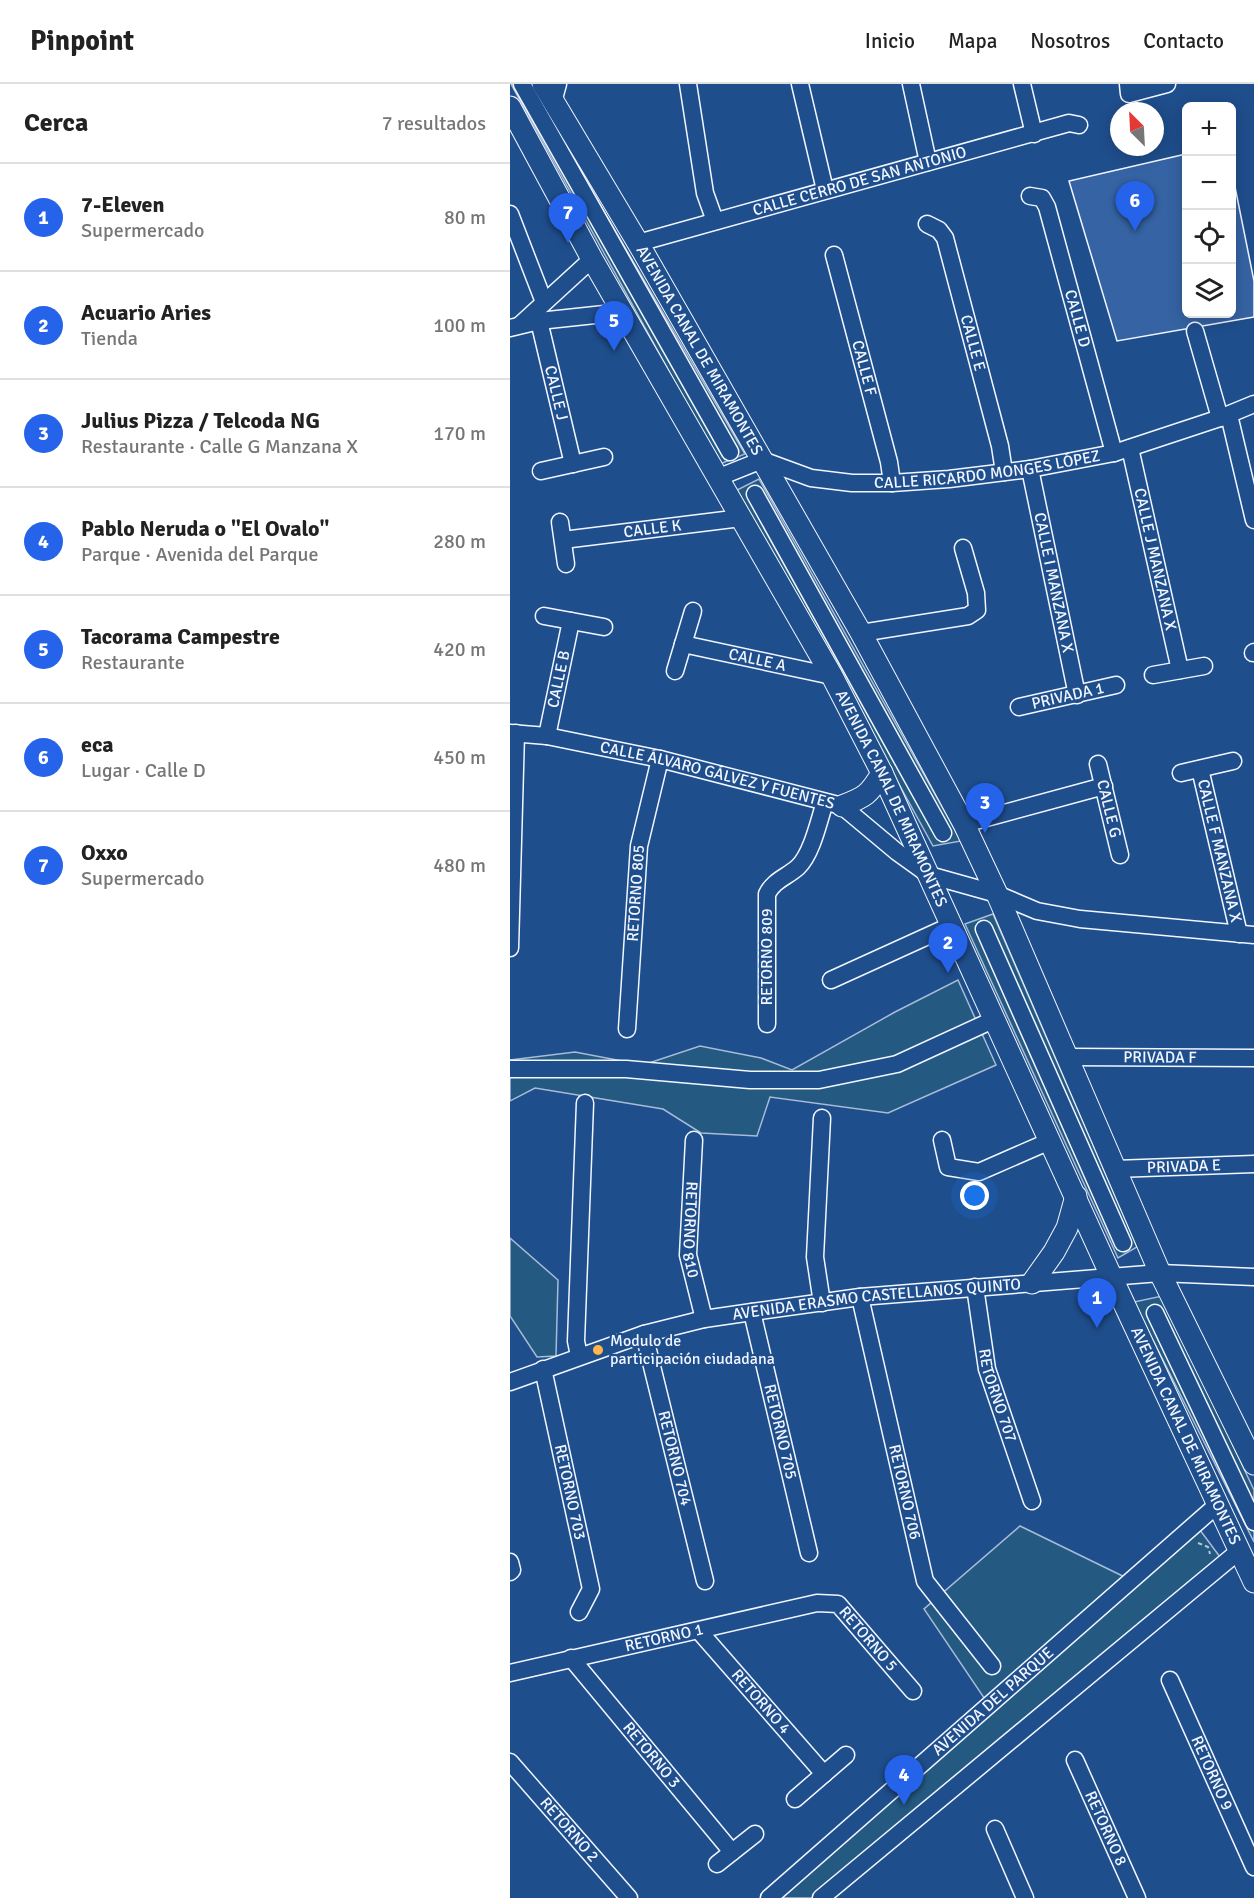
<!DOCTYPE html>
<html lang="es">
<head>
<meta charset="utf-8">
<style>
  body { margin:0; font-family:Signika,sans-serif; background:#f2f2f2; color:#222 }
  .controls { position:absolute; right:18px; top:18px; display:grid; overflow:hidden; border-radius:9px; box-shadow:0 3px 15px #0003 }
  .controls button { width:54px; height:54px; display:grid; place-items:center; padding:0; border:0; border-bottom:2px solid #e0e0e0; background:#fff; color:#222; font:30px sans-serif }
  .compass { position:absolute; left:600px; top:18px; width:54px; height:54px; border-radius:50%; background:#fff; box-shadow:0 3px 15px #0003; rotate:336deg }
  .you { position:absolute; left:465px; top:1112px; width:21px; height:21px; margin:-15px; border:4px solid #fff; border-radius:50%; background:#1a73e8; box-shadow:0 0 0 9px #1a73e833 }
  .badge { display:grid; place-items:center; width:39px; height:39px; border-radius:50%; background:#2563eb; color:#fff; font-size:20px; font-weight:700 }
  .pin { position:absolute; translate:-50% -50px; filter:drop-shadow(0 2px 3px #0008) }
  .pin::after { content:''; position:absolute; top:32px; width:21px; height:18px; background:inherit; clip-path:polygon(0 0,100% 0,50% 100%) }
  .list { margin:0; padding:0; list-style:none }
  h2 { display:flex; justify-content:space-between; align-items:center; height:78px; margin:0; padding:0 24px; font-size:26px }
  h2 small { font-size:20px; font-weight:400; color:#767676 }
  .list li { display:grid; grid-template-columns:39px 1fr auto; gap:18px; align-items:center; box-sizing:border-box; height:108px; padding:0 24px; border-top:2px solid #e0e0e0 }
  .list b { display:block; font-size:22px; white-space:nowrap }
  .list p { margin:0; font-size:20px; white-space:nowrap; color:#767676 }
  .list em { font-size:20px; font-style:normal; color:#767676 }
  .icon { flex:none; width:33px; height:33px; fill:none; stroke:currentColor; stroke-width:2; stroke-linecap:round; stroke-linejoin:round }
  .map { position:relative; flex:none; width:744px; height:1814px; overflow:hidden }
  header { display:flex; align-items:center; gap:36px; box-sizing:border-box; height:84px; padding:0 30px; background:#fff; border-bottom:2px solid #e0e0e0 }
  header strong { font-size:28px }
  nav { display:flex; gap:33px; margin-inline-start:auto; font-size:21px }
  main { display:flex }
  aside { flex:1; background:#fff }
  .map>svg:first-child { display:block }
  .green { fill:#245a82; stroke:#a8bbd7; stroke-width:1.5 }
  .building { fill:#3563a3; stroke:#f2f6ff; stroke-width:1.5 }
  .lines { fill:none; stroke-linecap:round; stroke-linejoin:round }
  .minor-casing { stroke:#f2f6ff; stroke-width:19 }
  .major-casing { stroke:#f2f6ff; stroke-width:23 }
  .path { stroke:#b3c4dc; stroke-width:2; stroke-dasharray:4.5 3; stroke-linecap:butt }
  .minor { stroke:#1f4e8c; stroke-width:16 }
  .major { stroke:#1f4e8c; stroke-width:21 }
  .poi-dot { fill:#ffb74d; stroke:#1f4e8c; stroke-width:2 }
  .labels { text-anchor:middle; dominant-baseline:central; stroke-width:4.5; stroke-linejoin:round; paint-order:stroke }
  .street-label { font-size:16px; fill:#f2f6ff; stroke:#1f4e8c }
  .poi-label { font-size:16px; fill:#f2f6ff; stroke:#1f4e8c; text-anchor:start }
</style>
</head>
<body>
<header>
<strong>Pinpoint</strong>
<nav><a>Inicio</a><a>Mapa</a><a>Nosotros</a><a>Contacto</a></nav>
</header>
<main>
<aside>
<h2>Cerca<small>7 resultados</small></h2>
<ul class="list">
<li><span class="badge">1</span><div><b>7-Eleven</b><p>Supermercado</p></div><em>80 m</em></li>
<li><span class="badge">2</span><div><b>Acuario Aries</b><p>Tienda</p></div><em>100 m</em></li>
<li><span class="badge">3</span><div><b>Julius Pizza / Telcoda NG</b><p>Restaurante · Calle G Manzana X</p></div><em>170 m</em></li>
<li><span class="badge">4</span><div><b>Pablo Neruda o &quot;El Ovalo&quot;</b><p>Parque · Avenida del Parque</p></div><em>280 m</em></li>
<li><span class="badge">5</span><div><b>Tacorama Campestre</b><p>Restaurante</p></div><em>420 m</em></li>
<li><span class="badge">6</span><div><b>eca</b><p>Lugar · Calle D</p></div><em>450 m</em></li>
<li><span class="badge">7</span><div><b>Oxxo</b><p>Supermercado</p></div><em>480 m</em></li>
</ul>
</aside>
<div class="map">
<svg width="744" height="1814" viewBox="0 0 744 1814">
  <rect width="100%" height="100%" fill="#1f4e8c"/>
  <path class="green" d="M1 0H20L235 370 210 380Z
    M249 395 451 757 423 762 227 406Z
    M483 830 627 1163 608 1174 455 840Z
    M448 896 486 981 378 1029 260 1013 247 1052 191 1049 153 1025 25 1004 0 1017V976L65 968 133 981 190 962 251 974 282 986 385 928Z
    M0 1154 48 1196 46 1272 27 1273 0 1232Z
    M652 1212 744 1406V1458L624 1218Z
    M510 1442 627 1499 690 1446 710 1473 303 1814H263L483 1627 414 1525Z"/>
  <path class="building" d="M676 70V230H722V88L744 197V233L607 257 559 97Z"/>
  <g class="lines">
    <defs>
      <g id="minor">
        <path d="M12 0 220 368"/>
        <path d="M178 0 195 109 205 137"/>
        <path d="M290 0 315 106"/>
        <path d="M401 0 418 78"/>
        <path d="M512 0 524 50"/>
        <path d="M618 0 619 10 657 0"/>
        <path d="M43 18 48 0"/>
        <path id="s1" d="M520 112 532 114 537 123 604 369"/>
        <path d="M0 130 34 218"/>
        <path id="s2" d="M417 140 429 146 435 154 490 362 494 388"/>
        <path id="s3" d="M128 159 559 39 569 41"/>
        <path id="s4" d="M324 171 379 378 382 399"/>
        <path id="s5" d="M29 237 63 380"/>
        <path d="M11 240 82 175"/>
        <path d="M0 244 29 237 113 228"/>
        <path d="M685 247 710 334"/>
        <path d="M719 331 744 436"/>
        <path id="s6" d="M620 364 670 586"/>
        <path id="s7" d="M520 385 567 611"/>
        <path d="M31 387 94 373"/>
        <path id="s8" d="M207 394 252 376 301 394 342 399H382L439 395 520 385 604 369 710 334 744 320"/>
        <path d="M245 410 433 749"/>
        <path d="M50 438 56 480"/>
        <path id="s9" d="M53 456 231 434"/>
        <path d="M34 532 94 543"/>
        <path d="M351 549 458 532 467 526 466 509 453 464"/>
        <path id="s10" d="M173 560 322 592"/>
        <path d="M743 569 744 568"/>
        <path d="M165 587 183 527"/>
        <path d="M643 591 694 582"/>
        <path id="s11" d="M509 623 606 601"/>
        <path id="s12" d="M0 649 37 652 150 675 332 722 387 768 419 791 487 810 527 827 570 835 744 851"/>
        <path id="s13" d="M37 652 61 537"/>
        <path id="s14" d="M588 680 610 771"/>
        <path id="s15" d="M690 685 729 850"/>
        <path d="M671 689 723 677"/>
        <path d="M454 740 594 702"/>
        <path d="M474 845 613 1159"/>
        <path d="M0 864 6 649"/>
        <path d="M321 896 442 841"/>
        <path d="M257 940V810C264 796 277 793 288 783 302 770 309 736 315 718"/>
        <path id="s16" d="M117 945 129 762 150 675"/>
        <path id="s17" d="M557 973 744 974"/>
        <path d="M0 985H116L240 996H309L387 980 485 935"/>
        <path id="s18" d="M184 1056 178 1171 194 1235"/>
        <path d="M432 1056 438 1083 469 1088 540 1057"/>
        <path id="s19" d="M605 1085 744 1080"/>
        <path id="s20" d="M465 1203 477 1285 522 1417"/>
        <path id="s21" d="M350 1213 415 1497 482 1582"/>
        <path d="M312 1219 305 1173 312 1034"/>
        <path id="s22" d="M242 1228 299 1469"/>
        <path d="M645 1229 744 1438"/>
        <path id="s23" d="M134 1250 195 1497"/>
        <path d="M69 1272 66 1257 75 1019"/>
        <path id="s24" d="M33 1285 81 1505 69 1528"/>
        <path id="s25" d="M0 1298 134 1250 194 1235 242 1228 350 1213 650 1189 744 1193"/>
        <path d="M0 1478 2 1486 0 1488"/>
        <path id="s26" d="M189 1547 314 1690"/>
        <path id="s27" d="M61 1574 222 1768"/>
        <path id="s28" d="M0 1589 307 1519 328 1520 403 1607"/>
        <path id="s29" d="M660 1596 744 1783"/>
        <path id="s30" d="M565 1676 627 1814"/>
        <path id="s31" d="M0 1678 119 1814"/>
        <path d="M285 1715 336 1671"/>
        <path d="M485 1745 515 1814"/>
        <path d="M207 1780 245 1750"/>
        <path id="s32" d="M259 1814 707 1421"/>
        <path d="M311 1814 729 1467"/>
      </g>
      <g id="major">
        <path id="s33" d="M33 0 128 159 351 549 454 740 487 810 650 1189 744 1380"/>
        <path id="s34" d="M0 23 82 175 322 592 372 689 602 1194 744 1498"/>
        <path d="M332 722C355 713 359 711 372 689"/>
        <path d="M522 1199 544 1168 557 1144 566 1112"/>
      </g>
    </defs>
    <use href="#minor" class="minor-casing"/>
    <use href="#major" class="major-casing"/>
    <path class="path" d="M688 1459 698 1463 700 1470"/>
    <use href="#minor" class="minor"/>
    <use href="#major" class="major"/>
  </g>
  <circle class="poi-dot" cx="88" cy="1266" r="6"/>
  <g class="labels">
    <g class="street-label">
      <text stroke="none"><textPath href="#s3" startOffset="230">CALLE CERRO DE SAN ANTONIO</textPath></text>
      <text stroke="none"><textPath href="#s1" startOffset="138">CALLE D</textPath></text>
      <text stroke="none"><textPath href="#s2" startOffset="132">CALLE E</textPath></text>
      <text stroke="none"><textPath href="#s33" startOffset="309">AVENIDA CANAL DE MIRAMONTES</textPath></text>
      <text stroke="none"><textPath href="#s4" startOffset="117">CALLE F</textPath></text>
      <text stroke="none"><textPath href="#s5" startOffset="74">CALLE J</textPath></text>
      <text stroke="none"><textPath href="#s8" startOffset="278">CALLE RICARDO MONGES LÓPEZ</textPath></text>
      <text stroke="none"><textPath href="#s9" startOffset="90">CALLE K</textPath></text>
      <text stroke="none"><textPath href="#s6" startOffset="114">CALLE J MANZANA X</textPath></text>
      <text stroke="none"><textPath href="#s7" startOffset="116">CALLE I MANZANA X</textPath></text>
      <text stroke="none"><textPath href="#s10" startOffset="76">CALLE A</textPath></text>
      <text stroke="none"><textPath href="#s13" startOffset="58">CALLE B</textPath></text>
      <text stroke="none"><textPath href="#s11" startOffset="50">PRIVADA 1</textPath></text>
      <text stroke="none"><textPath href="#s12" startOffset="212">CALLE ÁLVARO GÁLVEZ Y FUENTES</textPath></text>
      <text stroke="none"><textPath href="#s34" startOffset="790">AVENIDA CANAL DE MIRAMONTES</textPath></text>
      <text stroke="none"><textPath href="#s14" startOffset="46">CALLE G</textPath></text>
      <text stroke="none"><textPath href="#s15" startOffset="84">CALLE F MANZANA X</textPath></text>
      <text stroke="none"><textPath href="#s16" startOffset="136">RETORNO 805</textPath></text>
      <text transform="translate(257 873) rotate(-90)">RETORNO 809</text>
      <text stroke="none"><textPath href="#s17" startOffset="93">PRIVADA F</textPath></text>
      <text stroke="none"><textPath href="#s19" startOffset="69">PRIVADA E</textPath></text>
      <text stroke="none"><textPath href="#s18" startOffset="90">RETORNO 810</textPath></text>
      <text stroke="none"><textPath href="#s25" startOffset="378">AVENIDA ERASMO CASTELLANOS QUINTO</textPath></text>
      <text stroke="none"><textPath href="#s20" startOffset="111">RETORNO 707</textPath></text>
      <text stroke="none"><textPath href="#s22" startOffset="123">RETORNO 705</textPath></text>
      <text stroke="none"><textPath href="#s34" startOffset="1492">AVENIDA CANAL DE MIRAMONTES</textPath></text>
      <text stroke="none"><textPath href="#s23" startOffset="128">RETORNO 704</textPath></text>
      <text stroke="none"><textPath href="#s24" startOffset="126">RETORNO 703</textPath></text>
      <text stroke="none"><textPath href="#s21" startOffset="200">RETORNO 706</textPath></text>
      <text stroke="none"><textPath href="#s28" startOffset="158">RETORNO 1</textPath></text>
      <text stroke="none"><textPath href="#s28" startOffset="382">RETORNO 5</textPath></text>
      <text stroke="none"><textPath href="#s32" startOffset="298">AVENIDA DEL PARQUE</textPath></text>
      <text stroke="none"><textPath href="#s26" startOffset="94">RETORNO 4</textPath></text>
      <text stroke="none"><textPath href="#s27" startOffset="126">RETORNO 3</textPath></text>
      <text stroke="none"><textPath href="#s29" startOffset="102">RETORNO 9</textPath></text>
      <text stroke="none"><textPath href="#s30" startOffset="75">RETORNO 8</textPath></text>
      <text stroke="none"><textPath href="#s31" startOffset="90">RETORNO 2</textPath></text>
    </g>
    <g class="poi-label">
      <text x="100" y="1257">Modulo de<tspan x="100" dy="18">participación ciudadana</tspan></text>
    </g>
  </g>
</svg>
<div class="controls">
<button>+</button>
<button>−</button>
<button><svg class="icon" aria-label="locate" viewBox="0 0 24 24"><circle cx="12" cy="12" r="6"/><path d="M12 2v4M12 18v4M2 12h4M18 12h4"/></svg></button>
<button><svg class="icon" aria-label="layers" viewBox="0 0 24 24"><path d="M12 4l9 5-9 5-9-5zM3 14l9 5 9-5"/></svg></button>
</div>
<svg class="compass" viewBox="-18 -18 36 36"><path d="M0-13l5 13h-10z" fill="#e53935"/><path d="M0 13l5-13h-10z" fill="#767676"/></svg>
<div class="you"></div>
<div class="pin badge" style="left:587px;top:1244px">1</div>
<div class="pin badge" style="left:438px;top:889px">2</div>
<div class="pin badge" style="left:475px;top:749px">3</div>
<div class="pin badge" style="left:394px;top:1721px">4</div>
<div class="pin badge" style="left:104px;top:267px">5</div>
<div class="pin badge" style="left:625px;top:147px">6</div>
<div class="pin badge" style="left:58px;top:159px">7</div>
</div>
</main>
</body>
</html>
